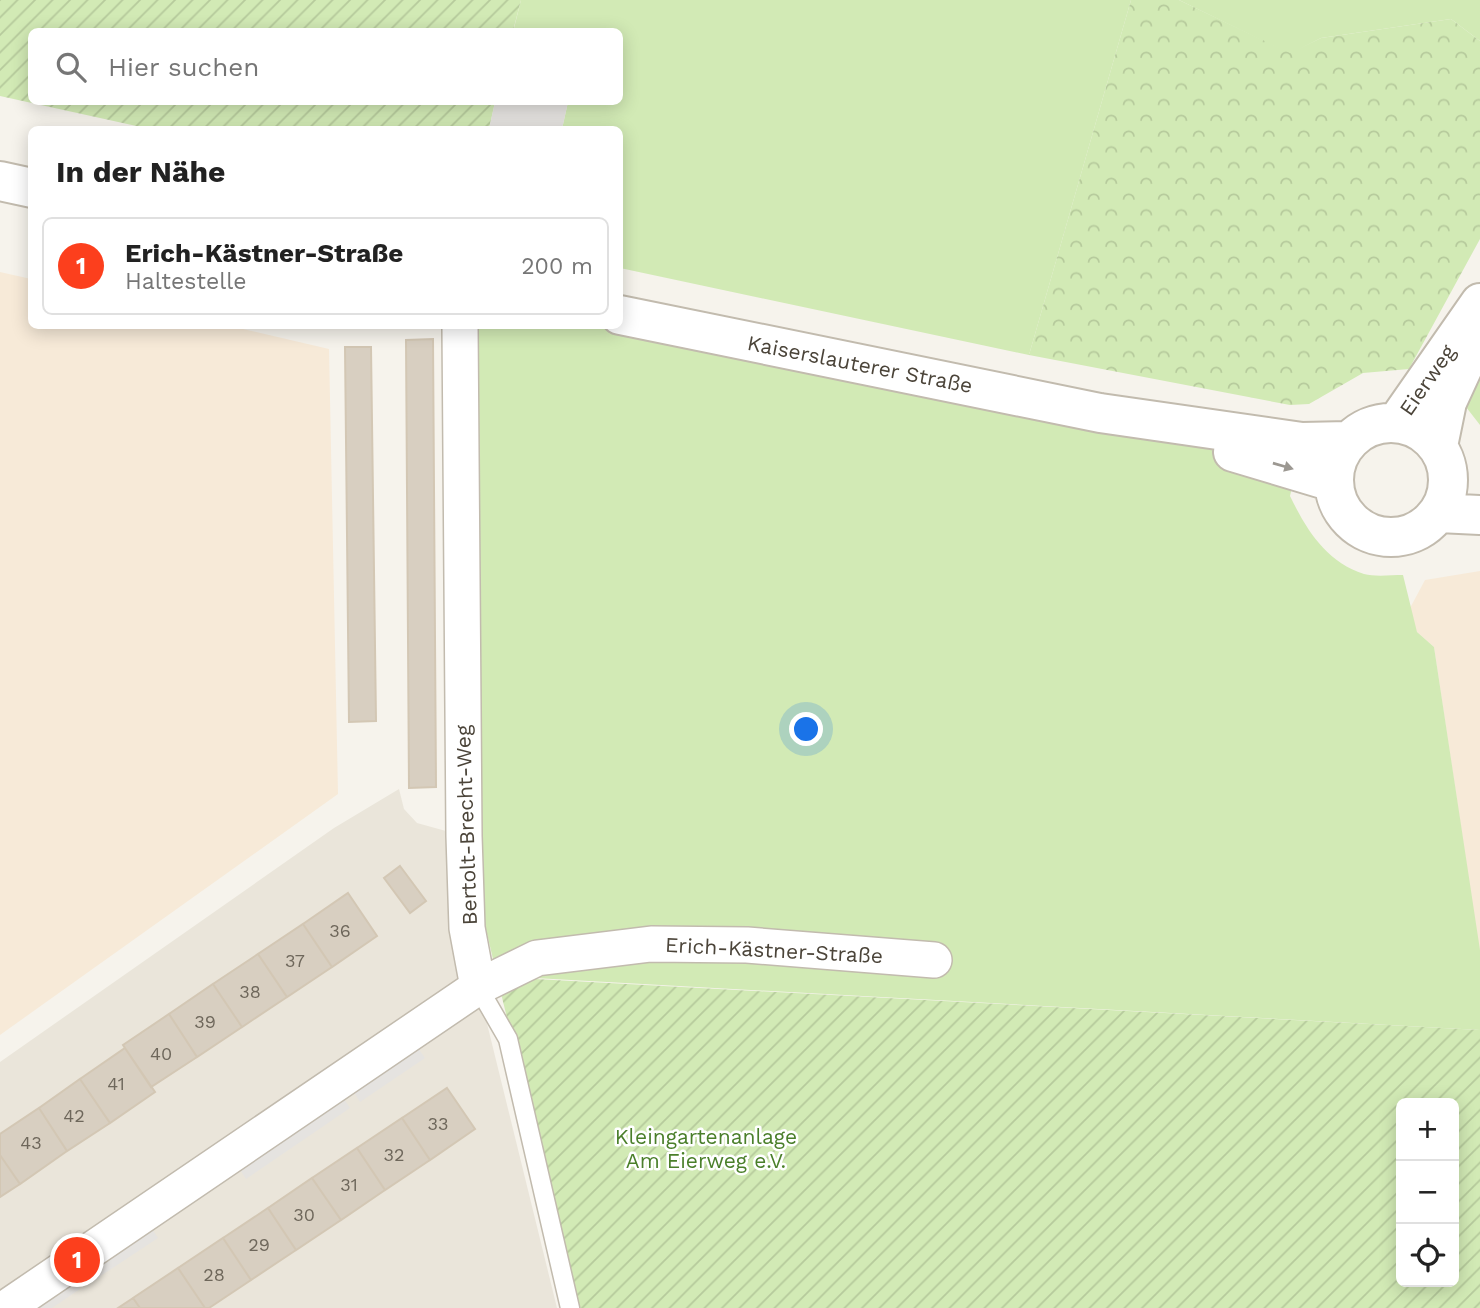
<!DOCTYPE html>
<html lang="de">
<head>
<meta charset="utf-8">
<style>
  body { margin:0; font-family:"Work Sans",sans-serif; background:#f2f2f2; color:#222 }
  .controls { position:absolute; right:21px; bottom:21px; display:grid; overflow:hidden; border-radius:10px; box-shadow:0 4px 18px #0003 }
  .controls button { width:63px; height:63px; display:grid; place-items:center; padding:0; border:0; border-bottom:2px solid #e0e0e0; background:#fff; color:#222; font:35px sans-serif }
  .you { position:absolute; left:807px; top:730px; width:24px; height:24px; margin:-18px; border:5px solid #fff; border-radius:50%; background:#1a73e8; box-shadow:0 0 0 10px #1a73e833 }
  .badge { display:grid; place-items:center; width:46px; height:46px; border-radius:50%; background:#fc3f1d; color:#fff; font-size:23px; font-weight:700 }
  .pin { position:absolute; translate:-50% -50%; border:4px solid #fff; box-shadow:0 2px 7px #0006 }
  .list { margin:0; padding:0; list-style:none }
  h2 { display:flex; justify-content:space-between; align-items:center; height:91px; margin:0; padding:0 28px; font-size:30px }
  h2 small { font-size:23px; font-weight:400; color:#767676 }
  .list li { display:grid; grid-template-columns:46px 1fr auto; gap:21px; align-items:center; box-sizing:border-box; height:98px; margin:0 14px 14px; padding:0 14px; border:2px solid #e0e0e0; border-radius:10px }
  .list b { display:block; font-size:26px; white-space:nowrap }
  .list p { margin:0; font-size:23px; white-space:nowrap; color:#767676 }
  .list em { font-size:23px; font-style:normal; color:#767676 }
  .icon { flex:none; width:38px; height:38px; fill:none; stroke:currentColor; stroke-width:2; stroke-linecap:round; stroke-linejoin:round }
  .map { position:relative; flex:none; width:1480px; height:1308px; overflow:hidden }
  .search { position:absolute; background:#fff; box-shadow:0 4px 18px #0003; left:28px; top:28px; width:595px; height:77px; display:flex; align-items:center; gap:18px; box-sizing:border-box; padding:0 24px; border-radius:10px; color:#767676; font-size:26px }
  .panel { position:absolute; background:#fff; box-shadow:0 4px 18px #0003; left:28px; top:126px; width:595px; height:203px; border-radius:10px }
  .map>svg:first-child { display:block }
  .residential { fill:#eae5da }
  .commercial { fill:#f7ead8 }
  .green { fill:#d2eab5 }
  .forest { fill:url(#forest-crowns) }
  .garden { fill:url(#garden-furrows); fill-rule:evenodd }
  .parking { fill:#e5e3e0 }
  .building { fill:#d8cfc1; stroke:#d3c7b4; stroke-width:2 }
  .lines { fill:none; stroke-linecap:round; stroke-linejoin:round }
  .service-casing { stroke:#c2bbae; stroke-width:21 }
  .minor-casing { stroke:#c2bbae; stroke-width:38 }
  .tertiary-casing { stroke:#c2bbae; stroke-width:42 }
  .service { stroke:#fff; stroke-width:18 }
  .minor { stroke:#fff; stroke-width:35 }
  .tertiary { stroke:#fff; stroke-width:38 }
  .oneway { fill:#9c9892 }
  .labels { text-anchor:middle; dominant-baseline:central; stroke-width:5; stroke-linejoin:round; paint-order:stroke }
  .number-label { font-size:18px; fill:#6e675b }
  .street-label { font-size:21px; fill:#4b4439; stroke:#fff }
  .park-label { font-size:21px; fill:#4a7f2a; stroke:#fff }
</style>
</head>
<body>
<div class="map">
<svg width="1480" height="1308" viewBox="0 0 1480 1308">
  <defs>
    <pattern id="forest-crowns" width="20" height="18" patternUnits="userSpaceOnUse" patternTransform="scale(1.75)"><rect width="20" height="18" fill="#d2eab5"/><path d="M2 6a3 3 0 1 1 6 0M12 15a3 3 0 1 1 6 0" fill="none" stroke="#b6ca9c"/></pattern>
    <pattern id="garden-furrows" width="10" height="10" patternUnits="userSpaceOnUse" patternTransform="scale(1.75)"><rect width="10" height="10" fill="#d2eab5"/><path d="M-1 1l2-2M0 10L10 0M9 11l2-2" fill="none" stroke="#b6ca9c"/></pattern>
  </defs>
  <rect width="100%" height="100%" fill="#f6f3ec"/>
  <path class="residential" d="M399 789 404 809 417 823 464 836 479 991 557 1308H0V1062L334 828Z"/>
  <path class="commercial" d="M0 272 31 279 32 326H230L329 349 338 794 0 1035Z
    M1480 571V955L1434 647 1417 632 1409 610 1425 580Z"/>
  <path class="green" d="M521 0H1131L1029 355 620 268V130L562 129 568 102H620V32H513Z
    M1179 0H1480V41L1451 19 1321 38 1290 54Z
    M466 326H620L1010 394 1296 470 1290 496C1306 529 1326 562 1364 574 1375 577 1391 575 1403 575L1417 632 1434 647 1480 950V1030L497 976 464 836Z
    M1480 372V425L1466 407Z"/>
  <path class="forest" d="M1131 0H1179L1290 53 1321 38 1451 19 1480 41V239L1409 369 1363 373 1309 404 1290 405 1029 355Z"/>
  <path class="garden" d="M0 0H521L513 31 32 32V102H495L489 129H150L0 96Z
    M497 977 1480 1030V1308H578ZM1401 1103H1454V1282H1401Z"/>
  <path class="parking" d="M495 102H568L562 129H489Z
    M413 1041 425 1058 360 1102 349 1084Z
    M339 1091 350 1108 246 1179 235 1162Z
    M146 1220 158 1238 93 1281 81 1263Z
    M69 1272 80 1289 52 1308H14Z"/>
  <path class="building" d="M433 339 436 787 409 788 406 340Z
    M345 347H371L376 721 349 722Z
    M400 866 426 901 410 913 384 878Z
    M348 893 377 936 332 967 303 924Z
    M303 924 332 967 287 997 258 954Z
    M258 954 287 997 242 1027 213 984Z
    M213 984 242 1027 197 1057 169 1014Z
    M169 1014 197 1057 151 1087 123 1045Z
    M125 1048 155 1092 110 1123 80 1079Z
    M80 1079 110 1123 67 1151 39 1108Z
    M447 1088 475 1129 430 1160 402 1118Z
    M39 1108 67 1151 20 1184 0 1155V1134Z
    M402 1118 430 1160 385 1190 357 1148Z
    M357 1148 385 1190 341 1220 312 1178Z
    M0 1155 20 1184 0 1197Z
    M312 1178 341 1220 296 1250 268 1208Z
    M268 1208 296 1250 251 1280 223 1238Z
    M223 1238 251 1280 209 1308H205L178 1268Z
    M178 1268 205 1308H140L133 1298Z
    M133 1298 140 1308H118Z"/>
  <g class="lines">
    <defs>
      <path id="service" d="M478 987 508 1039 570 1308"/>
      <path id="minor" d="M460 326 464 836 467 928 478 987
        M6 1308 478 987 537 958 651 944 747 945 934 960"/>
      <path id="tertiary" d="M0 181 32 188
        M620 315 1100 413 1302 442 1348 441
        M1397 422 1480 303
        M1334 480a57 57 0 1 1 114 0a57 57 0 1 1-114 0Z
        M1438 446 1447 402 1471 350
        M1233 452 1333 482
        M1439 513 1480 515"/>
    </defs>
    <use href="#service" class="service-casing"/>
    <use href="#minor" class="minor-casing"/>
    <use href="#tertiary" class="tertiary-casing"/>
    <use href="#service" class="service"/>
    <use href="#minor" class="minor"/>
    <use href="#tertiary" class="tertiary"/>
  </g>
  <defs><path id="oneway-solid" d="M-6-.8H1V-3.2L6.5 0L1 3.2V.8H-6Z" transform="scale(1.75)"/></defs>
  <use class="oneway" href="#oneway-solid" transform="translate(1283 466) rotate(16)"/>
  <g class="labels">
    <g class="number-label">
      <text x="340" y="930">36</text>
      <text x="295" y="960">37</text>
      <text x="250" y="991">38</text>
      <text x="205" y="1021">39</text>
      <text x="161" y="1053">40</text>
      <text x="116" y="1083">41</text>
      <text x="74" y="1115">42</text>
      <text x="438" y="1123">33</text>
      <text x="31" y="1142">43</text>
      <text x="394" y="1154">32</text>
      <text x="349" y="1184">31</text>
      <text x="304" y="1214">30</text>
      <text x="259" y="1244">29</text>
      <text x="214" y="1274">28</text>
    </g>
    <g class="street-label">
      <text transform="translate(860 364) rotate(11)">Kaiserslauterer Straße</text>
      <text transform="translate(1427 380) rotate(-55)">Eierweg</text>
      <text transform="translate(466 825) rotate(-92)">Bertolt-Brecht-Weg</text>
      <text transform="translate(774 950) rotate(3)">Erich-Kästner-Straße</text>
    </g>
    <g class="park-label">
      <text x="706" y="1136">Kleingartenanlage<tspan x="706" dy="24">Am Eierweg e.V.</tspan></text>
    </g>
  </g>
</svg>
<div class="controls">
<button>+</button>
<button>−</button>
<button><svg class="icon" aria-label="locate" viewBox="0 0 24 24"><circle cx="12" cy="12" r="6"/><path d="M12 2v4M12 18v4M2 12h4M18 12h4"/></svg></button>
</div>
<div class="you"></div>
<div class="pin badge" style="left:77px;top:1260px">1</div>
<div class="search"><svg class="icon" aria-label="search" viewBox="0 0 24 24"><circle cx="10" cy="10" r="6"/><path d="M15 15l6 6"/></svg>Hier suchen</div>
<section class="panel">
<h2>In der Nähe<small></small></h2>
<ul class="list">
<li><span class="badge">1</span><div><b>Erich-Kästner-Straße</b><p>Haltestelle</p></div><em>200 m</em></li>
</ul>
</section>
</div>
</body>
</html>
